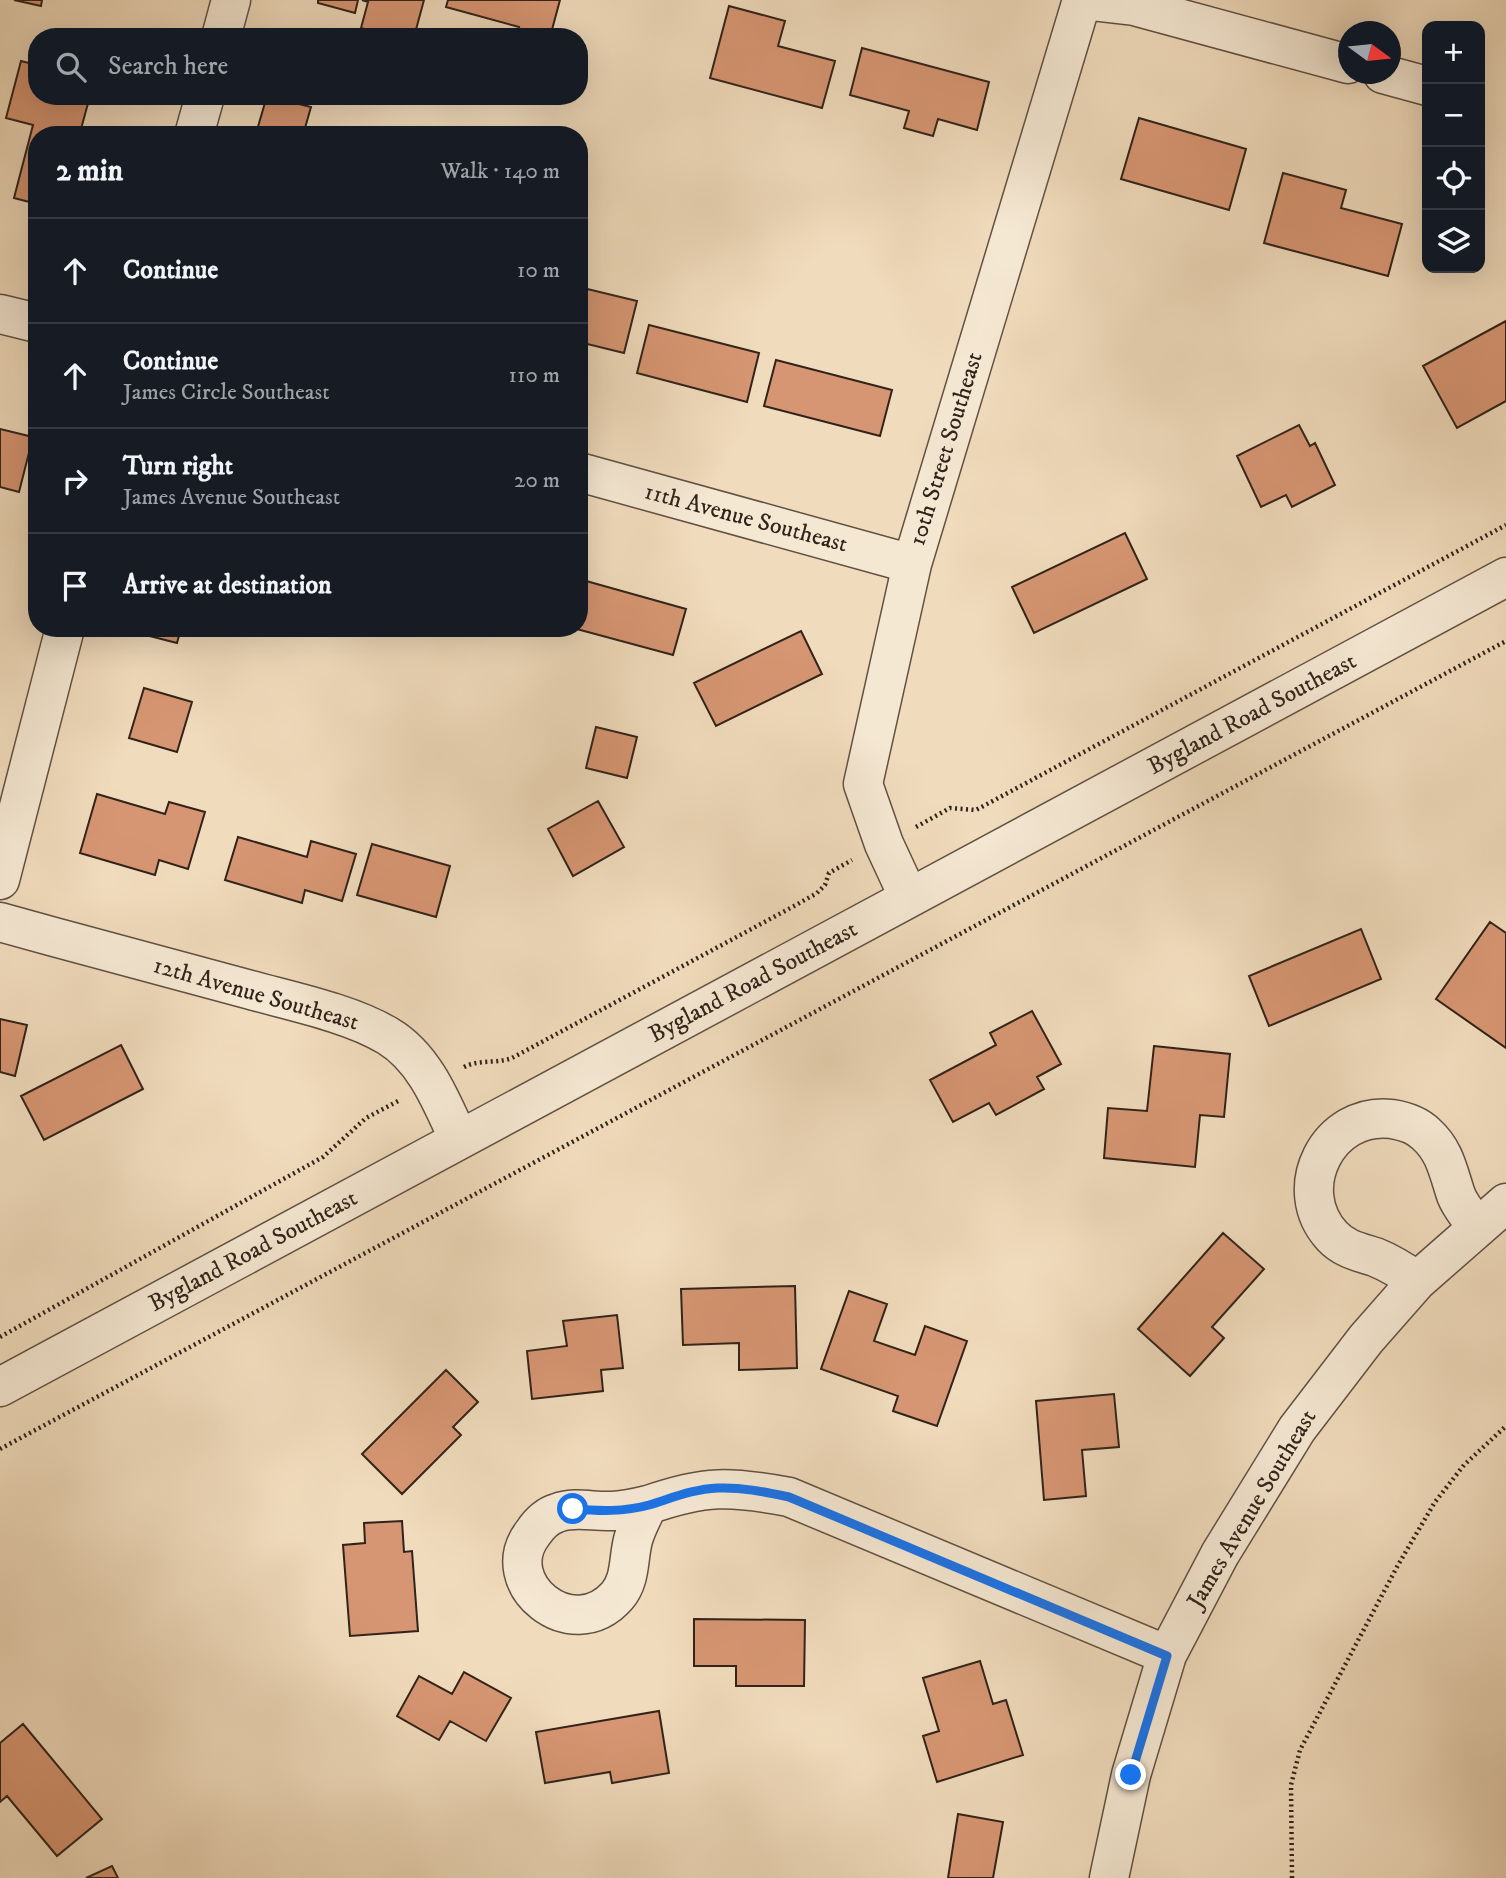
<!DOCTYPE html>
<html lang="en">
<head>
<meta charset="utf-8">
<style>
  body { margin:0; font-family:"IM FELL DW Pica",serif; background:#242831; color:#f1f3f6 }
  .controls { position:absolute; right:21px; top:21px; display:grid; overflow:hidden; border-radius:14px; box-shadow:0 7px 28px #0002 }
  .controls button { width:63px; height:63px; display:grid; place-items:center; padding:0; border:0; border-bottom:2px solid #363941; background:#171b24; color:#f1f3f6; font:35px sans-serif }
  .compass { position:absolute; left:1338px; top:21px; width:63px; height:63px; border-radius:50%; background:#171b24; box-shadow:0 7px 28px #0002; rotate:105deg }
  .stop { position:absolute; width:21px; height:21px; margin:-16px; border:5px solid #1a73e8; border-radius:50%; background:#fff }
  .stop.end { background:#1a73e8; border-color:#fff; box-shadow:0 2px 7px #0008 }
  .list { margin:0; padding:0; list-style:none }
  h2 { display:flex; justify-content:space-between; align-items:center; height:91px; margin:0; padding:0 28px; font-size:30px }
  h2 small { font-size:23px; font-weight:400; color:#9ea1a6 }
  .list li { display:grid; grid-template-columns:46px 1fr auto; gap:21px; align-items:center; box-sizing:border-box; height:105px; padding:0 28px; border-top:2px solid #363941 }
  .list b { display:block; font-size:26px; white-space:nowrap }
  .list p { margin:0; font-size:23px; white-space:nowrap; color:#9ea1a6 }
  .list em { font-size:23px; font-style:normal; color:#9ea1a6 }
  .icon { flex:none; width:38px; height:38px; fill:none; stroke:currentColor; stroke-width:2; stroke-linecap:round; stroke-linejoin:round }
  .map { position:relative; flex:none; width:1506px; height:1878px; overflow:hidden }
  .search { position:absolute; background:#171b24; box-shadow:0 7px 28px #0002; left:28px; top:28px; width:560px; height:77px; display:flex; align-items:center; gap:18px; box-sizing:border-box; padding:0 24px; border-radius:28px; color:#9ea1a6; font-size:26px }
  .panel { position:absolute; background:#171b24; box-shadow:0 7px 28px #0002; left:28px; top:126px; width:560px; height:511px; border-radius:28px }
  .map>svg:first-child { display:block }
  .building { fill:#d79673; stroke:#31231a; stroke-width:2 }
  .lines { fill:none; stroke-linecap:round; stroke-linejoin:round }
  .minor-casing { stroke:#615142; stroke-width:41 }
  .path { stroke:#31231a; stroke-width:4.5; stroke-dasharray:2 3.5; stroke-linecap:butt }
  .minor { stroke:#f5e8d3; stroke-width:38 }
  .route { stroke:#1a73e8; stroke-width:9 }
  .labels { text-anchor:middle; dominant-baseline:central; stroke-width:5; stroke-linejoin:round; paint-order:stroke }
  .street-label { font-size:24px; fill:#31231a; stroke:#f5e8d3 }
</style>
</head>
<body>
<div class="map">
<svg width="1506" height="1878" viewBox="0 0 1506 1878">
  <rect width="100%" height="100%" fill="#f0dbbc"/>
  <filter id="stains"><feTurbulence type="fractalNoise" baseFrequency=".00286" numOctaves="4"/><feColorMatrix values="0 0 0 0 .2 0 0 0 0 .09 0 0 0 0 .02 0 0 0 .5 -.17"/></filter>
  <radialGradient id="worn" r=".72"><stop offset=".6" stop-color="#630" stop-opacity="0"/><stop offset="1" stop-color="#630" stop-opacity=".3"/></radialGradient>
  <path class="building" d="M14 0H42L41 6Z
    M318 0H358L355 13 318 3Z
    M362 0H424L414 37H393L361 28 368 2Z
    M448 0H560L550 37H516L519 27 446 7Z
    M729 6 785 21 778 46 835 61 822 108 710 78Z
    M862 48 989 82 977 130 938 119 933 136 904 128 909 111 850 95Z
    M21 61 37 65V96H90L81 129 92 131 91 135H37V204L14 198 33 125 6 118Z
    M267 96 311 107 303 135H274L257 130Z
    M1139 118 1246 149 1229 210 1121 179Z
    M1283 173 1346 190 1341 208 1402 224 1388 276 1264 243Z
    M579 287 637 301 624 353 579 342Z
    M1506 321V401L1457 428 1423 366Z
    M649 325 759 353 747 402 637 373Z
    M776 360 892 390 880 436 764 406Z
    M1299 425 1310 446 1315 443 1335 485 1292 507 1286 495 1261 507 1237 456Z
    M0 429 33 437 19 492 0 487Z
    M1125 533 1147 579 1034 633 1012 587Z
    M579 579 686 609 673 655 573 628H579Z
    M131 628H181L177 643 130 631Z
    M801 631 822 674 716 726 694 683Z
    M144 688 192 702 177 752 129 738Z
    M596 727 637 737 627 778 586 768Z
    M97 794 165 814 169 802 205 812 188 869 159 860 155 875 80 853Z
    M598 801 624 847 573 876 548 829Z
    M238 837 307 857 311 841 356 854 342 901 305 890 302 903 225 880Z
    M372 844 450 866 436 917 357 895Z
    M1490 922 1506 933V1048L1436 999Z
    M1361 929 1381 979 1269 1026 1249 976Z
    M1032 1011 1061 1064 1037 1077 1044 1089 996 1115 989 1103 953 1122 930 1080 996 1045 990 1033Z
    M0 1019 27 1025 15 1076 0 1072Z
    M121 1045 143 1089 44 1140 21 1096Z
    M1154 1046 1230 1054 1224 1117 1200 1115 1195 1167 1104 1158 1108 1108 1147 1111Z
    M1223 1233 1264 1269 1212 1327 1224 1338 1190 1376 1138 1329Z
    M795 1286 797 1368 739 1370V1343L683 1345 681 1289Z
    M849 1291 887 1304 874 1341 915 1355 925 1326 967 1341 937 1426 893 1411 898 1396 821 1369Z
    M617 1315 623 1368 601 1370 603 1391 532 1399 527 1351 567 1346 563 1321Z
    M446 1370 478 1402 453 1427 461 1435 402 1494 362 1454Z
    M1114 1394 1119 1447 1082 1450 1086 1496 1044 1500 1036 1401Z
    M402 1521 404 1552 412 1551 418 1631 350 1636 343 1545 365 1543 364 1523Z
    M694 1619 805 1620 804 1686H736V1666H694Z
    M980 1661 993 1704 1006 1700 1023 1755 937 1782 923 1736 939 1731 923 1678Z
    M464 1672 511 1698 486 1741 450 1721 439 1740 397 1716 419 1676 452 1694Z
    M659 1711 669 1773 612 1783 610 1772 545 1783 536 1732Z
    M23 1724 102 1819 57 1856 7 1796 0 1802V1743Z
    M958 1814 1003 1822 993 1878H948Z
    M112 1866 118 1878H86Z"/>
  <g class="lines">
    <defs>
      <path id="minor" d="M1082 0 1134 6 1348 64
        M221 37 231 0
        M1383 74 1427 86
        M194 135 205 96
        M0 314 37 323
        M579 472 912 564
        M0 880 65 628
        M909 898 884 844 863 784 912 564 1082 0
        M0 922C82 945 164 967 247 989 290 1001 350 1013 388 1036 425 1058 442 1103 459 1140
        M1417 1281C1403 1271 1390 1263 1375 1257 1359 1252 1344 1249 1332 1236 1289 1189 1328 1111 1392 1119 1404 1121 1417 1125 1426 1134 1445 1151 1448 1171 1456 1195 1460 1206 1470 1217 1476 1226
        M0 1387 1506 577
        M648 1505C705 1485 730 1486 789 1497L1167 1655
        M648 1505C643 1516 636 1528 633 1540 628 1559 631 1580 617 1596 572 1647 494 1583 533 1533 539 1524 547 1516 557 1513 575 1506 593 1512 611 1511 623 1511 636 1508 648 1505Z
        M1109 1878 1131 1775 1167 1655 1220 1554 1297 1429 1366 1339 1417 1281 1506 1203"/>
    </defs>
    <use href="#minor" class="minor-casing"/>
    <path class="path" d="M916 827 950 808 976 810 1506 525
      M464 1067C480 1059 496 1064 512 1058L796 905 817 893 825 885 829 873 852 860
      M0 1337 323 1157 366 1118 400 1100
      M0 1449 1506 641
      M1292 1878 1291 1785 1300 1750 1398 1565 1435 1502 1464 1465 1506 1426"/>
    <use href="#minor" class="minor"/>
  </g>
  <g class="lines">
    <path class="route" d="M573 1509C599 1511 624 1512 649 1505 672 1498 693 1489 718 1488 742 1487 765 1492 789 1497L1167 1656 1131 1775"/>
  </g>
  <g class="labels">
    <g class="street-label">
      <text transform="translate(946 449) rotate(-73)">10th Street Southeast</text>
      <text transform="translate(746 518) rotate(15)">11th Avenue Southeast</text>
      <text transform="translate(1252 714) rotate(-28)">Bygland Road Southeast</text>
      <text transform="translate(753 982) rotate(-28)">Bygland Road Southeast</text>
      <text transform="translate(256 994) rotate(16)">12th Avenue Southeast</text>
      <text transform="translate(253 1251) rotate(-28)">Bygland Road Southeast</text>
      <text transform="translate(1252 1509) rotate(-59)">James Avenue Southeast</text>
    </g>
  </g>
  <rect width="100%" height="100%" filter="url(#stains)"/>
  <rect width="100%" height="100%" fill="url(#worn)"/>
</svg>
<div class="controls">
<button>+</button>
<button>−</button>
<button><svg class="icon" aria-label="locate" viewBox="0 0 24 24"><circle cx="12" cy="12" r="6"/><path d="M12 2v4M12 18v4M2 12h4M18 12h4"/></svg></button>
<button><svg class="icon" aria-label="layers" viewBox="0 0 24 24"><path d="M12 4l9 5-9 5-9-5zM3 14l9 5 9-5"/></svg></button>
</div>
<svg class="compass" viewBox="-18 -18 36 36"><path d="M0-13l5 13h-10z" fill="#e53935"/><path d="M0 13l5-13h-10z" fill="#9ea1a6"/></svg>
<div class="stop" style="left:573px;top:1509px"></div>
<div class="stop end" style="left:1131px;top:1775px"></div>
<div class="search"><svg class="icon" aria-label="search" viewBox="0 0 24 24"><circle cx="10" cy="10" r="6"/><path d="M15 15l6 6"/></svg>Search here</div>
<section class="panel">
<h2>2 min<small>Walk · 140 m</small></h2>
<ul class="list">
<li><svg class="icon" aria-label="ahead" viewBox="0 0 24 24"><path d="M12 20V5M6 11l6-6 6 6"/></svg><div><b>Continue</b></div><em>10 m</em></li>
<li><svg class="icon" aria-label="ahead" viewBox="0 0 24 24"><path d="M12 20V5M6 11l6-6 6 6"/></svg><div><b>Continue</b><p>James Circle Southeast</p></div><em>110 m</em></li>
<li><svg class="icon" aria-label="right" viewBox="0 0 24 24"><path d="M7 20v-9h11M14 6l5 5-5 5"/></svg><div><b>Turn right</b><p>James Avenue Southeast</p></div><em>20 m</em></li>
<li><svg class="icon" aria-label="arrive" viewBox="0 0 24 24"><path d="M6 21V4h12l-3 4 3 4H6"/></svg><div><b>Arrive at destination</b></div></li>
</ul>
</section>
</div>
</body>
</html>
